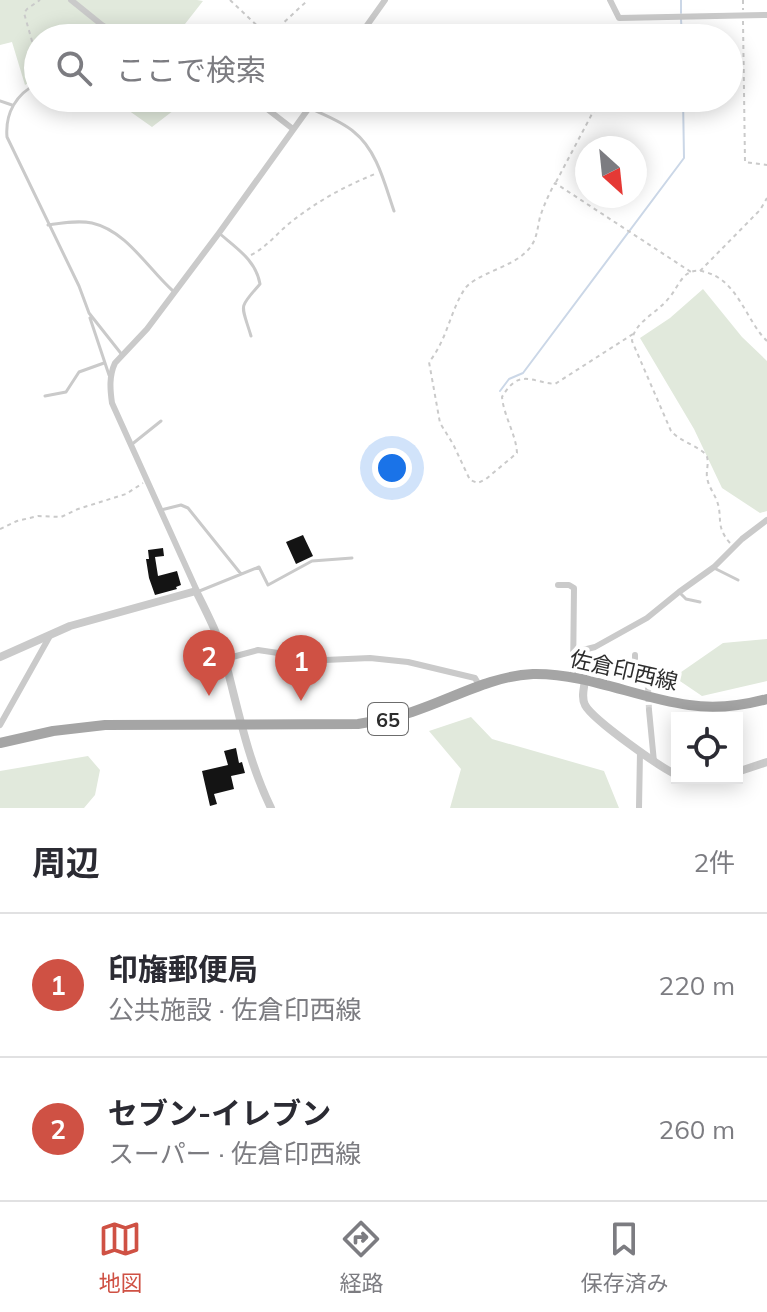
<!DOCTYPE html>
<html lang="ja">
<head>
<meta charset="utf-8">
<style>
  body { margin:0; font-family:Mulish,"Noto Sans JP",sans-serif; background:#f2f2f3; color:#2b2b33 }
  .controls { position:absolute; right:24px; bottom:24px; display:grid; overflow:hidden; border-radius:0px; box-shadow:0 4px 20px #0003 }
  .controls button { width:72px; height:72px; display:grid; place-items:center; padding:0; border:0; border-bottom:2px solid #e1e1e2; background:#fff; color:#2b2b33; font:40px sans-serif }
  .compass { position:absolute; left:575px; top:136px; width:72px; height:72px; border-radius:50%; background:#fff; box-shadow:0 4px 20px #0003; rotate:153deg }
  .you { position:absolute; left:392px; top:468px; width:28px; height:28px; margin:-20px; border:6px solid #fff; border-radius:50%; background:#1a73e8; box-shadow:0 0 0 12px #1a73e833 }
  .badge { display:grid; place-items:center; width:52px; height:52px; border-radius:50%; background:#cf5144; color:#fff; font-size:26px; font-weight:700 }
  .pin { position:absolute; translate:-50% -66px; filter:drop-shadow(0 2px 4px #0008) }
  .pin::after { content:''; position:absolute; top:42px; width:28px; height:24px; background:inherit; clip-path:polygon(0 0,100% 0,50% 100%) }
  .list { margin:0; padding:0; list-style:none }
  h2 { display:flex; justify-content:space-between; align-items:center; height:104px; margin:0; padding:0 32px; font-size:34px }
  h2 small { font-size:26px; font-weight:400; color:#7c7c81 }
  .list li { display:grid; grid-template-columns:52px 1fr auto; gap:24px; align-items:center; box-sizing:border-box; height:144px; padding:0 32px; border-top:2px solid #e1e1e2 }
  .list b { display:block; font-size:30px; white-space:nowrap }
  .list p { margin:0; font-size:26px; white-space:nowrap; color:#7c7c81 }
  .list em { font-size:26px; font-style:normal; color:#7c7c81 }
  .icon { flex:none; width:44px; height:44px; fill:none; stroke:currentColor; stroke-width:2; stroke-linecap:round; stroke-linejoin:round }
  .map { position:relative; flex:none; width:767px; height:808px; overflow:hidden }
  .search { position:absolute; background:#fff; box-shadow:0 4px 20px #0003; left:24px; right:24px; top:24px; height:88px; display:flex; align-items:center; gap:20px; box-sizing:border-box; padding:0 28px; border-radius:44px; color:#7c7c81; font-size:30px }
  .sheet { height:392px; background:#fff }
  nav { display:flex; justify-content:space-around; align-items:center; box-sizing:border-box; height:112px; border-top:2px solid #e1e1e2; background:#fff; font-size:22px; color:#7c7c81 }
  nav a { display:grid; justify-items:center; gap:4px }
  nav .on { color:#cf5144 }
  .map>svg:first-child { display:block }
  .green { fill:#e1e9dc }
  .lines { fill:none; stroke-linecap:round; stroke-linejoin:round }
  .stream { stroke:#cbd7e7; stroke-width:2 }
  .building { fill:#141414 }
  .minor-tunnel { stroke:#d5d5d5; stroke-width:6; stroke-dasharray:6 3; stroke-linecap:butt }
  .path { stroke:#cacaca; stroke-width:2; stroke-dasharray:4 4; stroke-linecap:butt }
  .service { stroke:#cacaca; stroke-width:3 }
  .minor { stroke:#cacaca; stroke-width:6 }
  .tertiary { stroke:#cacaca; stroke-width:8 }
  .primary { stroke:#a5a5a5; stroke-width:10 }
  .labels { text-anchor:middle; dominant-baseline:central; stroke-width:8; stroke-linejoin:round; paint-order:stroke }
  .shield { fill:#fff; stroke:#6c6c6c; stroke-width:2 }
  .shield-label { font-size:20px; font-weight:bold; fill:#2d2d2d }
  .street-label { font-size:22px; fill:#2d2d2d; stroke:#fff }
</style>
</head>
<body>
<div class="map">
<svg width="767" height="808" viewBox="0 0 767 808">
  <rect width="100%" height="100%" fill="#fff"/>
  <path class="green" d="M0 0H197L203 1 174 38H38V77L25 85 12 42 0 45Z
    M111 98H177L178 107 152 127Z
    M703 289 742 337 767 361V511L760 513 722 488 694 429 640 338 670 318Z
    M767 639V681L702 696 674 677 723 643Z
    M471 717 492 739 604 771 619 808H450L461 769 429 731Z
    M88 756 100 770 95 795 84 808H0V771Z"/>
  <g class="lines">
    <path class="stream" d="M681 0V13
      M681 19 682 38
      M500 391 509 379 523 373 684 158 683 98"/>
  </g>
  <path class="building" d="M303 535 313 556 296 564 286 542Z
    M163 548 164 556 155 557 158 576 177 571 181 585 176 587 177 589 155 595 149 578 146 559H149L148 550Z
    M236 748 239 763 242 762 245 773 231 776 234 789 214 794 217 804 210 806 202 771 228 765 224 751Z"/>
  <g class="lines">
    <path class="minor-tunnel" d="M648 687 649 710"/>
    <path class="path" d="M230 0 268 36
      M743 0V10
      M743 21 745 162 767 165
      M267 38 308 0
      M615 38 617 25
      M31 81 35 59 34 48 24 13 27 9 40 0
      M556 182 593 112 602 103 603 98
      M251 255C267 247 277 233 291 222 316 202 345 186 375 174
      M700 271 760 210 767 198
      M633 334 555 384C531 382 519 368 502 397 504 417 516 434 517 453L486 479 478 483 470 480 453 444 440 423 429 362C447 340 450 312 464 290 474 274 511 268 527 251 537 241 537 230 540 217 544 205 549 194 555 183L691 272
      M0 529 17 521 38 516 61 517 78 509 126 494 143 483
      M730 543C715 526 723 518 717 501 714 493 708 486 707 477 706 471 709 463 707 457 704 448 680 442 671 431L632 341C634 322 657 313 668 299 675 292 679 280 687 274 693 270 699 270 705 272 738 280 746 321 767 341"/>
    <path class="service" d="M38 83C16 94 5 113 7 137L79 286 89 313 123 356
      M99 98 105 105
      M0 101 12 105
      M309 108C324 115 341 121 354 132 377 150 385 185 394 211
      M48 225C62 223 78 220 92 223 127 231 148 269 173 291
      M219 233C236 248 256 260 260 284 238 309 241 303 251 336
      M90 318 109 375
      M45 396 66 392 79 372 104 363
      M131 445 161 421
      M161 510 181 505 188 508 241 574
      M716 569 738 580
      M197 592 259 567 268 585 312 561 352 558
      M679 592 686 599 700 602"/>
    <path class="minor" d="M71 0 102 25 122 38
      M610 0 619 18 767 15
      M358 38 385 0
      M253 98 293 129
      M558 585H569L574 588 573 677
      M197 591 112 403C110 389 109 376 115 363L147 329 219 233 316 98
      M575 652 595 647 647 618 679 592 714 567 742 539 767 520
      M635 655V663L648 687
      M225 659 258 650 325 660 370 658 408 662 475 678 479 685
      M649 710 654 762
      M0 725 51 634
      M639 808 640 752"/>
    <path class="tertiary" d="M0 657 70 626 196 591C207 613 219 636 225 660 238 709 248 761 271 808
      M585 680C584 689 581 697 585 705 593 720 661 768 677 775
      M737 772 767 762
      M694 778H715"/>
    <path class="primary" d="M0 743 53 731 105 725 358 724C377 721 394 718 412 712 452 699 490 676 533 674 587 673 636 698 689 705 715 709 741 706 767 699"/>
  </g>
  <g class="labels">
    <rect class="shield" x="368" y="703" width="40" height="32" rx="6"/>
    <g class="shield-label">
      <text x="388" y="719">65</text>
    </g>
    <g class="street-label">
      <text transform="translate(624 670) rotate(13)">佐倉印西線</text>
    </g>
  </g>
</svg>
<div class="controls">
<button><svg class="icon" aria-label="locate" viewBox="0 0 24 24"><circle cx="12" cy="12" r="6"/><path d="M12 2v4M12 18v4M2 12h4M18 12h4"/></svg></button>
</div>
<svg class="compass" viewBox="-18 -18 36 36"><path d="M0-13l5 13h-10z" fill="#e53935"/><path d="M0 13l5-13h-10z" fill="#7c7c81"/></svg>
<div class="you"></div>
<div class="pin badge" style="left:301px;top:701px">1</div>
<div class="pin badge" style="left:209px;top:696px">2</div>
<div class="search"><svg class="icon" aria-label="search" viewBox="0 0 24 24"><circle cx="10" cy="10" r="6"/><path d="M15 15l6 6"/></svg>ここで検索</div>
</div>
<section class="sheet">
<h2>周辺<small>2件</small></h2>
<ul class="list">
<li><span class="badge">1</span><div><b>印旛郵便局</b><p>公共施設 · 佐倉印西線</p></div><em>220 m</em></li>
<li><span class="badge">2</span><div><b>セブン-イレブン</b><p>スーパー · 佐倉印西線</p></div><em>260 m</em></li>
</ul>
</section>
<nav>
<a class="on"><svg class="icon" aria-label="map" viewBox="0 0 24 24"><path d="M3 6l6-2 6 2 6-2v14l-6 2-6-2-6 2zM9 4v14M15 6v14"/></svg>地図</a>
<a><svg class="icon" aria-label="directions" viewBox="0 0 24 24"><path d="M12 3l9 9-9 9-9-9zM9 14v-3h6M13 9l2 2-2 2"/></svg>経路</a>
<a><svg class="icon" aria-label="saved" viewBox="0 0 24 24"><path d="M7 4h10v16l-5-4-5 4z"/></svg>保存済み</a>
</nav>
</body>
</html>
